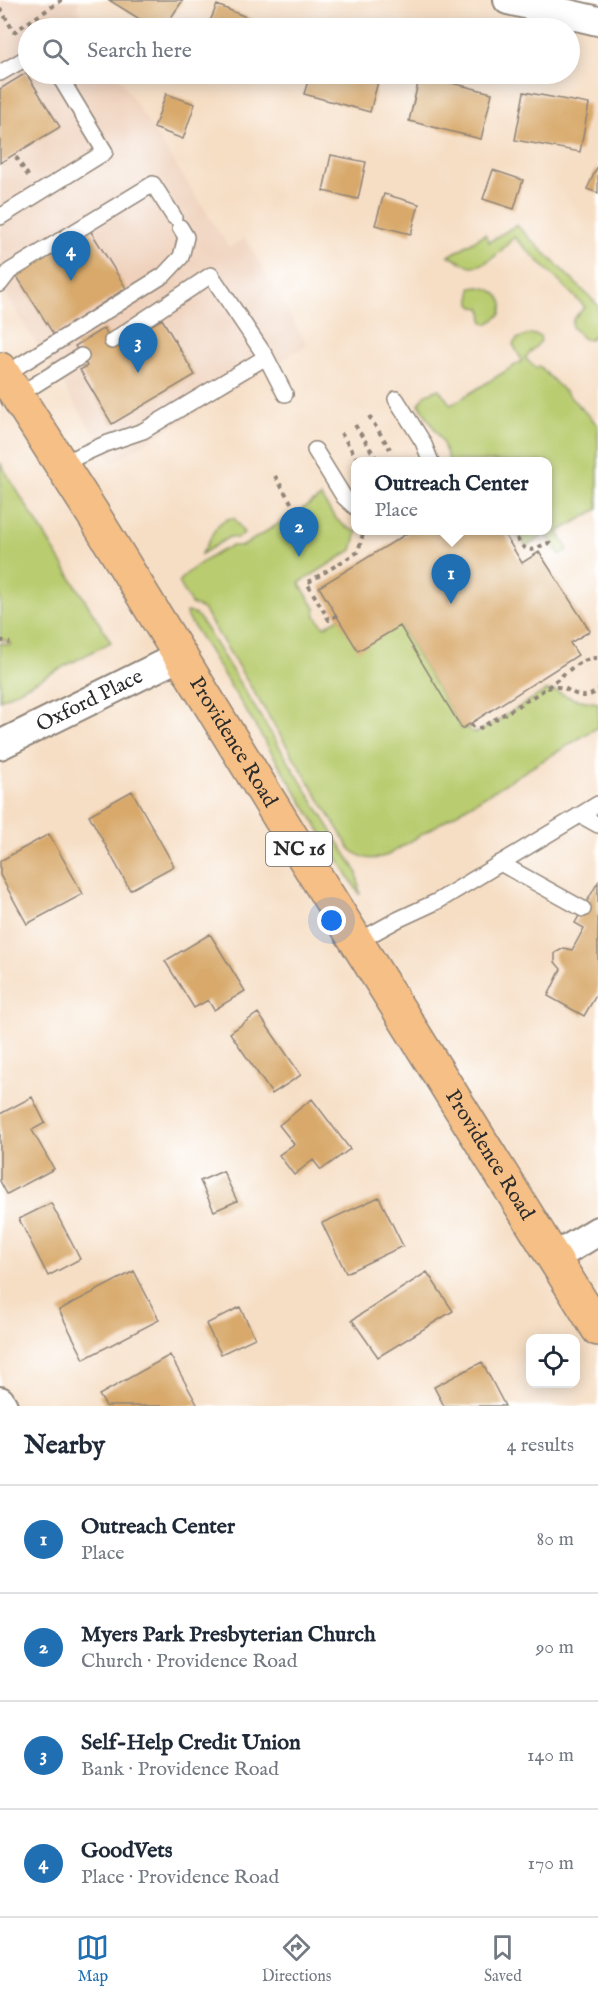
<!DOCTYPE html>
<html lang="en">
<head>
<meta charset="utf-8">
<style>
  body { margin:0; font-family:"IM FELL English",serif; background:#f6f6f7; color:#1f2937 }
  .controls { position:absolute; right:18px; bottom:18px; display:grid; overflow:hidden; border-radius:12px; box-shadow:0 3px 15px #0003 }
  .controls button { width:54px; height:54px; display:grid; place-items:center; padding:0; border:0; border-bottom:2px solid #e0e1e3; background:#fff; color:#1f2937; font:30px sans-serif }
  .you { position:absolute; left:332px; top:921px; width:21px; height:21px; margin:-15px; border:4px solid #fff; border-radius:50%; background:#1a73e8; box-shadow:0 0 0 9px #1a73e833 }
  .badge { display:grid; place-items:center; width:39px; height:39px; border-radius:50%; background:#1f6fb2; color:#fff; font-size:20px; font-weight:700 }
  .pin { position:absolute; translate:-50% -50px; filter:drop-shadow(0 2px 3px #0008) }
  .pin::after { content:''; position:absolute; top:32px; width:21px; height:18px; background:inherit; clip-path:polygon(0 0,100% 0,50% 100%) }
  .popup { position:absolute; left:351px; top:457px; width:201px; height:78px; box-sizing:border-box; display:grid; place-content:center; border-radius:12px; background:#fff; filter:drop-shadow(0 2px 4px #0005); font-size:20px; white-space:nowrap; color:#747a83 }
  .popup b { font-size:22px; color:#1f2937 }
  .popup::after { content:''; position:absolute; left:50%; top:100%; margin-left:-12px; border:12px solid transparent; border-top-color:#fff }
  .list { margin:0; padding:0; list-style:none }
  h2 { display:flex; justify-content:space-between; align-items:center; height:78px; margin:0; padding:0 24px; font-size:26px }
  h2 small { font-size:20px; font-weight:400; color:#747a83 }
  .list li { display:grid; grid-template-columns:39px 1fr auto; gap:18px; align-items:center; box-sizing:border-box; height:108px; padding:0 24px; border-top:2px solid #e0e1e3 }
  .list b { display:block; font-size:22px; white-space:nowrap }
  .list p { margin:0; font-size:20px; white-space:nowrap; color:#747a83 }
  .list em { font-size:20px; font-style:normal; color:#747a83 }
  .icon { flex:none; width:33px; height:33px; fill:none; stroke:currentColor; stroke-width:2; stroke-linecap:round; stroke-linejoin:round }
  .map { position:relative; flex:none; width:598px; height:1406px; overflow:hidden }
  .search { position:absolute; background:#fff; box-shadow:0 3px 15px #0003; left:18px; right:18px; top:18px; height:66px; display:flex; align-items:center; gap:15px; box-sizing:border-box; padding:0 21px; border-radius:33px; color:#747a83; font-size:22px }
  .sheet { height:510px; background:#fff }
  nav { display:flex; justify-content:space-around; align-items:center; box-sizing:border-box; height:84px; border-top:2px solid #e0e1e3; background:#fff; font-size:16px; color:#747a83 }
  nav a { display:grid; justify-items:center; gap:3px }
  nav .on { color:#1f6fb2 }
  .map>svg:first-child { display:block }
  .built { fill:#efd1bc }
  .grass { fill:#b9cc70; stroke:#727c4e; stroke-width:1.5 }
  .building { fill:#d8a96b }
  .lines { fill:none; stroke-linecap:round; stroke-linejoin:round }
  .lane-casing { stroke:#908478; stroke-width:18 }
  .street-casing { stroke:#908478; stroke-width:32 }
  .primary-casing { stroke:#908478; stroke-width:36 }
  .path { stroke:#908478; stroke-width:4; stroke-dasharray:4.5 4.5; stroke-linecap:butt }
  .lane { stroke:#fff; stroke-width:15 }
  .street { stroke:#fff; stroke-width:28 }
  .primary { stroke:#f5bf86; stroke-width:33 }
  .labels { text-anchor:middle; dominant-baseline:central; stroke-width:4.5; stroke-linejoin:round; paint-order:stroke }
  .shield { fill:#fff; stroke:#6b6b6b; stroke-width:1.5 }
  .shield-label { font-size:20px; font-weight:bold; fill:#2b2b2b }
  .street-label { font-size:21px; fill:#2b2b2b; stroke:#fff }
</style>
</head>
<body>
<div class="map">
<svg width="598" height="1406" viewBox="0 0 598 1406">
  <rect width="100%" height="100%" fill="#fff"/>
  <filter id="ink" filterUnits="userSpaceOnUse"><feTurbulence type="fractalNoise" baseFrequency=".0167" numOctaves="2"/><feDisplacementMap in="SourceGraphic" scale="12" xChannelSelector="R" yChannelSelector="G"/><feConvolveMatrix kernelMatrix="1 2 1 2 8 2 1 2 1" color-interpolation-filters="sRGB"/></filter>
  <filter id="wash" filterUnits="userSpaceOnUse"><feTurbulence type="fractalNoise" baseFrequency=".008" numOctaves="4" result="noise"/><feDisplacementMap in="SourceGraphic" scale="24" xChannelSelector="R" yChannelSelector="G"/><feGaussianBlur stdDeviation="1.35" result="paint"/><feColorMatrix in="noise" values="0 0 0 0 0 0 0 0 0 0 0 0 0 0 0 0 0 1.4 0 .05"/><feComposite in="paint" operator="in"/></filter>
  <g filter="url(#wash)">
    <rect width="100%" height="100%" fill="#f6dec5"/>
    <path class="built" d="M0 0H79L77 7 89 28H28V74H117L229 247 245 238 307 345 112 463 0 285Z"/>
    <path class="grass" d="M516 225 598 305V331L590 340 584 339 572 327 573 319 585 307 514 237C504 248 488 267 471 266 464 265 456 259 449 256L485 234 489 242Z
      M479 287C490 288 499 293 503 304L501 314 488 324 483 322 482 308 474 307 471 304V288Z
      M530 334 540 336 541 341 525 358 536 368 539 366 598 425V509L558 532 568 550 560 555 547 536H543L529 545H525L515 531 547 530V462L449 461 442 441 419 404 426 394 439 389 451 405 522 361 513 344 517 339Z
      M0 463 111 642 0 700V643L10 645V642L0 639Z
      M321 497C331 513 339 526 357 532L352 550 299 583 315 608 316 616 324 627 339 618 400 626 462 729 468 726 470 731 476 733 482 730 545 691H555L574 699 598 703V727L388 855C372 861 363 860 350 849L203 609 191 604 179 582C184 572 218 552 229 547 234 545 239 546 243 546Z
      M234 518 244 533 237 538 229 537 200 555C212 543 212 519 234 518Z
      M186 612 193 613 200 619 357 872 360 895 187 616Z"/>
    <g id="blocks">
      <path class="building" d="M109 0H183L164 28H154Z
        M217 5 273 28H207Z
        M26 73 60 127 0 163V89Z
        M250 74H274L270 82Z
        M310 74H380L370 112 304 94Z
        M420 75 492 93 481 139 409 121Z
        M524 92 589 104 580 152 515 140Z
        M166 94 195 104 183 139 154 128Z
        M331 155 366 162 358 199 323 191Z
        M598 165V193L587 189Z
        M493 170 523 180 514 209 483 199Z
        M384 194 419 204 411 234 375 225Z
        M90 230 126 288 54 335 16 275Z
        M162 319 195 375 112 424 80 370 87 366 75 346 104 328 115 347Z
        M406 530H502L522 563 539 552 590 631 570 643 578 655 462 729 400 626 358 651 319 587 408 533Z
        M132 791 174 866 130 890 89 815Z
        M49 834 83 894 27 924 0 875V861Z
        M598 882V992L584 1016 548 996 561 969 555 962V953L564 948 572 950 584 928 575 923Z
        M210 934 245 991 214 1010 208 1000 194 1008 165 961Z
        M258 1013 301 1075 272 1094 230 1033Z
        M32 1097 45 1123 32 1130 54 1169 7 1194 0 1181V1114Z
        M312 1099 350 1149 321 1170 313 1160 294 1175 279 1155 294 1144 279 1125Z
        M223 1171 237 1201 214 1211 200 1181Z
        M379 1197 403 1246 346 1273 322 1223Z
        M51 1203 80 1259 48 1276 19 1219Z
        M134 1271 159 1320 84 1359 59 1310Z
        M427 1272 453 1311 378 1357 352 1320Z
        M240 1307 255 1338 221 1354 206 1324Z
        M170 1355 198 1406H106L99 1395Z
        M482 1362 505 1406H444L434 1387Z"/>
    </g>
  </g>
  <g filter="url(#ink)">
    <use href="#blocks" fill-opacity="0" stroke="#908478" stroke-width="1.5"/>
    <g class="lines">
      <defs>
        <path id="lane" d="M0 73 28 57
          M0 217 105 152 58 74
          M0 284 10 271 153 184 174 217
          M266 357 285 394
          M4 375 164 275 181 257 186 237 180 227
          M17 396 81 356
          M396 399 423 442 431 462
          M315 450 344 497 355 507
          M61 464 105 444 143 431 266 357 211 275 112 341
          M580 815 598 825
          M500 863 583 909
          M357 942 397 920 438 901 598 804"/>
        <g id="street">
          <path d="M508 0 598 21"/>
          <path id="s1" d="M0 745 180 656"/>
          <path d="M555 1257 598 1231"/>
          <path d="M0 1401 3 1406"/>
        </g>
        <g id="primary">
          <path id="s2" d="M0 369 96 519 305 859 598 1329"/>
        </g>
      </defs>
      <use href="#lane" class="lane-casing"/>
      <use href="#street" class="street-casing"/>
      <use href="#primary" class="primary-casing"/>
      <path class="path" d="M0 8 14 32 62 0
        M16 157 29 177
        M369 416 390 449
        M355 425 376 458
        M341 433 359 462
        M275 476 295 509
        M513 530C517 539 523 553 535 549 540 547 543 544 549 543L553 547
        M337 615 329 620 307 583 358 552 364 530
        M0 640 10 643
        M547 688C553 687 561 686 566 689 578 696 586 700 598 690
        M471 724 474 728H480C502 715 524 703 545 689 560 679 579 657 598 658"/>
      <use href="#lane" class="lane"/>
      <use href="#street" class="street"/>
      <use href="#primary" class="primary"/>
    </g>
  </g>
  <g class="labels">
    <rect class="shield" x="266" y="832" width="66" height="34" rx="4.5"/>
    <g class="shield-label">
      <text x="299" y="849">NC 16</text>
    </g>
    <g class="street-label">
      <text stroke="none"><textPath href="#s1" startOffset="100">Oxford Place</textPath></text>
      <text stroke="none"><textPath href="#s2" startOffset="440">Providence Road</textPath></text>
      <text stroke="none"><textPath href="#s2" startOffset="926">Providence Road</textPath></text>
    </g>
  </g>
</svg>
<div class="controls">
<button><svg class="icon" aria-label="locate" viewBox="0 0 24 24"><circle cx="12" cy="12" r="6"/><path d="M12 2v4M12 18v4M2 12h4M18 12h4"/></svg></button>
</div>
<div class="you"></div>
<div class="pin badge" style="left:451px;top:604px">1</div>
<div class="popup"><b>Outreach Center</b>Place</div>
<div class="pin badge" style="left:299px;top:557px">2</div>
<div class="pin badge" style="left:138px;top:373px">3</div>
<div class="pin badge" style="left:71px;top:281px">4</div>
<div class="search"><svg class="icon" aria-label="search" viewBox="0 0 24 24"><circle cx="10" cy="10" r="6"/><path d="M15 15l6 6"/></svg>Search here</div>
</div>
<section class="sheet">
<h2>Nearby<small>4 results</small></h2>
<ul class="list">
<li><span class="badge">1</span><div><b>Outreach Center</b><p>Place</p></div><em>80 m</em></li>
<li><span class="badge">2</span><div><b>Myers Park Presbyterian Church</b><p>Church · Providence Road</p></div><em>90 m</em></li>
<li><span class="badge">3</span><div><b>Self-Help Credit Union</b><p>Bank · Providence Road</p></div><em>140 m</em></li>
<li><span class="badge">4</span><div><b>GoodVets</b><p>Place · Providence Road</p></div><em>170 m</em></li>
</ul>
</section>
<nav>
<a class="on"><svg class="icon" aria-label="map" viewBox="0 0 24 24"><path d="M3 6l6-2 6 2 6-2v14l-6 2-6-2-6 2zM9 4v14M15 6v14"/></svg>Map</a>
<a><svg class="icon" aria-label="directions" viewBox="0 0 24 24"><path d="M12 3l9 9-9 9-9-9zM9 14v-3h6M13 9l2 2-2 2"/></svg>Directions</a>
<a><svg class="icon" aria-label="saved" viewBox="0 0 24 24"><path d="M7 4h10v16l-5-4-5 4z"/></svg>Saved</a>
</nav>
</body>
</html>
